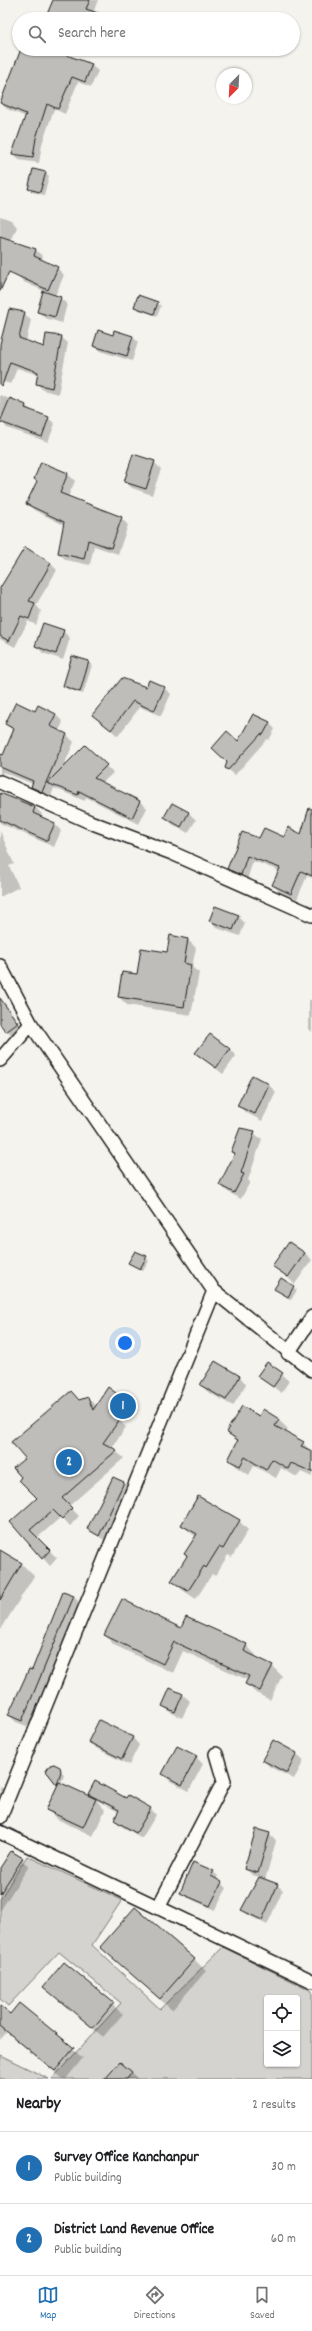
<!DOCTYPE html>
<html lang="en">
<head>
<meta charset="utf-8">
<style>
  body { margin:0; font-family:Dekko,sans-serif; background:#f6f6f6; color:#202124 }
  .controls { position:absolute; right:12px; bottom:12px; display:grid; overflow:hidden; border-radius:4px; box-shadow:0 1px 3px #0004 }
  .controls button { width:36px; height:36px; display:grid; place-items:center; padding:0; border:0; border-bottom:1px solid #e0e0e0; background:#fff; color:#202124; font:20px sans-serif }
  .compass { position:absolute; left:216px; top:68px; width:36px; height:36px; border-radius:50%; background:#fff; box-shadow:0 1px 3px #0004; rotate:204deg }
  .you { position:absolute; left:125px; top:1343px; width:14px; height:14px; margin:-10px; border:3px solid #fff; border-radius:50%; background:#1a73e8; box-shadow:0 0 0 6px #1a73e833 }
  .badge { display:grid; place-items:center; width:26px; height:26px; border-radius:50%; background:#1f6fb2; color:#fff; font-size:13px; font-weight:700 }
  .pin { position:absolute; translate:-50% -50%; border:2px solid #fff; box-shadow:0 1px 4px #0006 }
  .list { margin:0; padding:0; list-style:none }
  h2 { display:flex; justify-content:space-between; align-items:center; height:52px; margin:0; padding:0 16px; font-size:17px }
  h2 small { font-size:13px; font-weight:400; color:#757577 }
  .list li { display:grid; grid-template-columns:26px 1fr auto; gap:12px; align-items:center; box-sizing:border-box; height:72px; padding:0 16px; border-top:1px solid #e0e0e0 }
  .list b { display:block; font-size:15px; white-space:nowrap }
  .list p { margin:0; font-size:13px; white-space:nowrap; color:#757577 }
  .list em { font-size:13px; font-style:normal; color:#757577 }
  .icon { flex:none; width:22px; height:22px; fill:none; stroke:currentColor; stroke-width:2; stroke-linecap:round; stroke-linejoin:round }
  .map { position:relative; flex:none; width:312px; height:2079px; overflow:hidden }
  .search { position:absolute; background:#fff; box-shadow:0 1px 3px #0004; left:12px; right:12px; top:12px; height:44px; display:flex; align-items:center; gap:10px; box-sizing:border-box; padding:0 14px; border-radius:22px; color:#757577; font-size:15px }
  .sheet { height:196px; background:#fff }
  nav { display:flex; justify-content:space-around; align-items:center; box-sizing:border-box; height:56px; border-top:1px solid #e0e0e0; background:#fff; font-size:11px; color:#757577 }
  nav a { display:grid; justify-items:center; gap:2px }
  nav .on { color:#1f6fb2 }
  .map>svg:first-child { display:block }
  .green { fill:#d4d3cf; stroke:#787876; fill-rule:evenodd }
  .shadow { fill:#0003 }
  .building { fill:#bebdba; stroke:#1c1c1c }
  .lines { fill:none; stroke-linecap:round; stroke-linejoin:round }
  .minor-casing { stroke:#1c1c1c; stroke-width:16 }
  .minor { stroke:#fdfcf7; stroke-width:13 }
</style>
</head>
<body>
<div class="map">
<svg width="312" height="2079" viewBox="0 0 312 2079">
  <rect width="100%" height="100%" fill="#f4f3ee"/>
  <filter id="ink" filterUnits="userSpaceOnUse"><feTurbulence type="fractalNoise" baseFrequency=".025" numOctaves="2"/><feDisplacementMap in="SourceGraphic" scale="8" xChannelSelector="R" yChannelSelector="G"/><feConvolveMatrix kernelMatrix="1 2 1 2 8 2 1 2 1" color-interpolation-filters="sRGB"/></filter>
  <g filter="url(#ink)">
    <path class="green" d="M27 1856 122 1900 92 1945 160 2009 223 1947 312 1991V2079H52L121 2003 59 1952 8 2006 0 1999V1899ZM267 1998H297V2064H267Z
      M0 2055 49 2079H0Z"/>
    <path class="shadow" d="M54 0H98L93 13 96 19H46Z
      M22 49H62L73 58 91 65 98 71 91 87 78 82 65 114 54 109 42 144 39 163 19 160 13 153 26 117 7 109 0 103Z
      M46 173 49 176 44 195 32 192 29 188Z
      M0 216 11 220 17 227 11 242 18 249 0 293Z
      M23 246 36 250 43 257 41 261 57 268 64 275 55 296 60 298 67 304 62 323 45 318 38 311 44 291 24 282 17 275Z
      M157 303 161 306 157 316 139 310 136 307Z
      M24 313 31 320 26 342 45 348 61 337 68 343 58 394 43 390 37 384 39 375 17 368 11 384 0 381V348Z
      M114 336H132L138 342 132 361 100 351 94 346Z
      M0 395 26 406 32 412 48 418 55 424 48 442 7 428 1 421 3 416 0 415Z
      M154 462 161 469 152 495 132 488 125 482Z
      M42 463 68 474 75 481 68 497 121 518 128 525 118 554 94 546 90 565 66 560 59 553 64 525 34 510 27 503 38 482 35 479Z
      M25 548 51 564 57 570 36 605 41 611 36 625 28 621 15 647 0 639V590Z
      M63 631 70 638 63 660 43 653 36 646Z
      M89 662 92 665 83 694 67 689 64 686Z
      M147 688H164L171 694 161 716 140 707 118 736 93 715Z
      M35 712 56 715 63 722 59 731 67 735 74 742 63 768 85 746 113 773 102 783 140 802 147 808 139 824 86 797 85 801 54 788 50 799 39 794 32 787 33 784 3 772 0 778V755L4 756 14 732 6 724Z
      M269 723 275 729 269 740 267 739 235 775 232 773 226 767 239 743Z
      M25 803 35 807 42 814 40 818 55 824 61 831 54 847 0 823V805H24Z
      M172 804 189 813 196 820 188 833 172 824 165 817Z
      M311 807 312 878 307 876 297 899 279 891 273 885 280 871 253 861 247 880 234 875 228 868 260 840 302 835Z
      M0 831 14 864 9 866 19 887 0 897Z
      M238 916 245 923 240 936 217 928 210 921Z
      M188 940 196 948 192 967 199 973 191 1015 127 1005 119 997 138 976Z
      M0 998 25 1031 14 1038 0 1022Z
      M309 1000H312V1032L309 1029Z
      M229 1049 236 1056 223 1074 196 1053Z
      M252 1077 269 1085 276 1092 262 1121 245 1112 238 1105Z
      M248 1130 262 1139 248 1180 250 1182 241 1199 228 1192 221 1185 236 1155 232 1152Z
      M305 1253 312 1260 295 1284 274 1266Z
      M146 1257 149 1261 143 1271 130 1263Z
      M281 1280 297 1290 291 1300 276 1289Z
      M215 1362 240 1377 246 1384 233 1406 208 1392 201 1385Z
      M268 1363 289 1381 281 1393 259 1375Z
      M119 1397 127 1404 117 1418 126 1427 112 1448 124 1458 69 1506 79 1516 70 1526 61 1517 37 1538 57 1558 50 1566 11 1522 38 1498 23 1477 26 1458 79 1401 88 1398 96 1406Z
      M259 1417 279 1420 288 1429 286 1433 303 1443 312 1452V1477L301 1472 297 1477 281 1468 276 1478 254 1466 249 1475 239 1469 229 1459 238 1442 227 1432Z
      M124 1482 129 1487 104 1540 88 1529Z
      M239 1521 248 1530 232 1557 228 1555 215 1576 212 1574 196 1599 181 1589 173 1581 188 1556 196 1537 182 1525Z
      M0 1551 22 1564 34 1576 0 1631Z
      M64 1593 74 1597 81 1604 29 1727 16 1722 9 1715 32 1671Z
      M182 1629 246 1645 256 1655 254 1657 272 1666 282 1676 270 1700 256 1693 246 1684 248 1680 183 1651 173 1673 114 1645 105 1635Z
      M170 1689 183 1695 190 1701 182 1718 170 1712 163 1706Z
      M100 1722 133 1738 139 1745 129 1765 96 1748 89 1742Z
      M273 1741 297 1754 304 1761 294 1779 270 1767 263 1760Z
      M196 1757 203 1764 189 1791 170 1781 163 1774Z
      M57 1766 64 1775 61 1784 95 1800 89 1794 127 1799 150 1808 156 1815 142 1838 121 1826 115 1820 119 1812 96 1800 105 1810 93 1836 57 1819 47 1810 58 1785 48 1774V1768Z
      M0 1786 13 1798 0 1810Z
      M269 1834 276 1841 265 1880 277 1885 283 1890 267 1925 248 1915 242 1909 260 1877 252 1875 245 1868Z
      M11 1852 29 1866 0 1911V1870Z
      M213 1872 218 1876 216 1880 227 1888 215 1910 186 1897 181 1892Z
      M101 1947 194 1959 206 1971 172 2010Z
      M64 1964 123 2014 103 2037 45 1987Z
      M19 2004 83 2058 66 2079H63L7 2032 0 2040V2007L10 2015Z
      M120 2063 132 2073 138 2079H105Z"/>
    <path class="building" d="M53 0H90L86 9 110 17V19H45Z
      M21 49H68L66 55 92 64 85 82 72 77 58 109 47 104 36 138 33 157 12 154 26 114 0 103Z
      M33 169 46 172 40 192 28 189Z
      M0 237 36 249 34 256 58 267 48 290 9 272 0 291Z
      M43 291 61 297 55 317 37 312Z
      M138 295 158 302 154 314 134 307Z
      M9 309 25 312 19 338 44 347 46 334 62 336 52 388 36 384 38 372 10 362 2 386 0 385V344Z
      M98 330 113 335 114 330 133 336 127 356 93 346Z
      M10 398 26 405 25 408 49 417 42 437 0 422Z
      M133 454 155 461 146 489 124 482Z
      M41 462 68 473 60 493 122 517 111 548 88 540 84 559 58 553 64 522 26 504 37 481 34 479Z
      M25 547 51 563 29 601 35 603 29 619 21 616 9 641 0 636V588Z
      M43 623 64 630 56 654 35 646Z
      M72 656 89 661 80 692 63 686Z
      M122 678 146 687 149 680 165 687 154 711 133 701 111 730 92 715Z
      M16 702 35 711 38 705 56 714 50 726 67 734 42 792 31 787 33 781 0 767V754L3 755 14 729 5 724Z
      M253 714 270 722 263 735 261 734 228 770 225 768 227 762 212 748 227 731 238 741Z
      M85 745 107 765 94 778 140 801 132 818 79 791 78 795 47 783Z
      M0 793 35 807 33 813 55 823 47 841 0 820Z
      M172 803 189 812 181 827 164 817Z
      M309 808 312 809V876L301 871 291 894 272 885 280 868 247 856 241 875 227 869 242 832 259 838 264 828 284 837 288 827 301 834Z
      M215 906 239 915 233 930 209 921Z
      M170 935 188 939 184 963 191 965 184 1007 118 997 122 972 137 974 141 948 167 952Z
      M0 998 18 1023 6 1032 0 1024Z
      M210 1034 230 1049 216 1068 195 1053Z
      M252 1075 269 1084 255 1114 237 1106Z
      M240 1128 255 1131 241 1173 244 1174 234 1193 219 1185 235 1153 231 1152Z
      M289 1242 305 1253 288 1277 272 1266Z
      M135 1251 147 1256 140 1269 128 1263Z
      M281 1278 294 1286 288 1297 274 1289Z
      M215 1361 240 1376 226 1400 200 1385Z
      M267 1362 283 1373 273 1387 257 1376Z
      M108 1387 120 1396 109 1411 120 1419 103 1443 117 1450 62 1498 72 1508 62 1519 53 1510 30 1530 50 1550 42 1559 10 1522 37 1498 19 1480 21 1477 13 1468 25 1458 11 1442 71 1391 79 1400 88 1397 93 1410Z
      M242 1406 259 1416 263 1409 279 1419 275 1426 304 1442 301 1446 312 1451V1472L291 1463 288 1469 272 1459 266 1470 245 1457 240 1466 228 1460 238 1440 226 1432Z
      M113 1477 124 1482 99 1536 87 1529Z
      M198 1496 240 1520 223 1549 219 1547 206 1568 204 1566 188 1591 171 1581 187 1556 184 1554 197 1534 181 1525Z
      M0 1550 22 1563 0 1600Z
      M63 1592 74 1596 22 1721 8 1715 29 1669 32 1670Z
      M122 1599 181 1628 186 1617 247 1644 244 1651 273 1665 260 1691 245 1684 249 1676 174 1642 163 1664 104 1635Z
      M170 1688 183 1694 175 1712 162 1706Z
      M99 1720 133 1737 122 1759 88 1742Z
      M273 1740 297 1753 287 1773 262 1760Z
      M177 1746 197 1756 182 1785 162 1774Z
      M54 1764 60 1767 61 1771 57 1785 46 1771 50 1765Z
      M95 1781 126 1798 128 1795 151 1808 136 1833 114 1820 119 1810 88 1794Z
      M59 1782 96 1799 83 1827 46 1810Z
      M256 1829 270 1833 258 1873 244 1869Z
      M11 1851 23 1858 0 1894V1868Z
      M193 1862 214 1871 211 1876 222 1882 210 1906 180 1893Z
      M259 1877 278 1884 262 1920 241 1910Z
      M135 1907 195 1959 160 1999 100 1947Z
      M64 1962 114 2003 93 2028 43 1987Z
      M19 2003 74 2048 55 2071 0 2026V2006L10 2014Z
      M120 2062 132 2072 127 2079H105Z"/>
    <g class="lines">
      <defs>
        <path id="minor" d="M0 782 90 822 172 853 312 915
          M0 966 31 1024 214 1291 312 1370
          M0 1060 31 1024
          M288 1353 312 1317
          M0 1817 214 1291
          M0 1832 312 1981
          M158 1908 224 1781 216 1754"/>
      </defs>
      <use href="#minor" class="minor-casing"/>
      <use href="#minor" class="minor"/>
    </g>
  </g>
</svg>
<div class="controls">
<button><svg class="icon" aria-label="locate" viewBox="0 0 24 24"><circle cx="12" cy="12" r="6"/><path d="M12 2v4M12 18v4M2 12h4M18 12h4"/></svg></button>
<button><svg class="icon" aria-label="layers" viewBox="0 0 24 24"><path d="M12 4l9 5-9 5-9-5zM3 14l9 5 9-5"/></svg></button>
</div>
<svg class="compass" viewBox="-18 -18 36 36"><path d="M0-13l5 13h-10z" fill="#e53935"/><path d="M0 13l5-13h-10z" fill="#757577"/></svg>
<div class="you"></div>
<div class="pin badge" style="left:123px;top:1406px">1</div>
<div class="pin badge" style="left:69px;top:1462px">2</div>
<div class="search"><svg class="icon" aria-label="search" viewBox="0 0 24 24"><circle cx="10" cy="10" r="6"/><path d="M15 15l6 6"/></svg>Search here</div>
</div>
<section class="sheet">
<h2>Nearby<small>2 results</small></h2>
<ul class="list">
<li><span class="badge">1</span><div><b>Survey Office Kanchanpur</b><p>Public building</p></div><em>30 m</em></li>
<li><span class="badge">2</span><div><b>District Land Revenue Office</b><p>Public building</p></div><em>60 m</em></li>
</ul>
</section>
<nav>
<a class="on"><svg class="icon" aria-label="map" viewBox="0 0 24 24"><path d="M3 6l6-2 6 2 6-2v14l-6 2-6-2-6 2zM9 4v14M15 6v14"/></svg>Map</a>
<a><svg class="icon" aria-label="directions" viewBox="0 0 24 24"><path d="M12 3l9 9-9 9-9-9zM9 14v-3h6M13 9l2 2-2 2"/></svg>Directions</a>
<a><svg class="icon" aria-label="saved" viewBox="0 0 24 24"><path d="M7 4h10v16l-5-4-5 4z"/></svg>Saved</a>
</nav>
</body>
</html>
